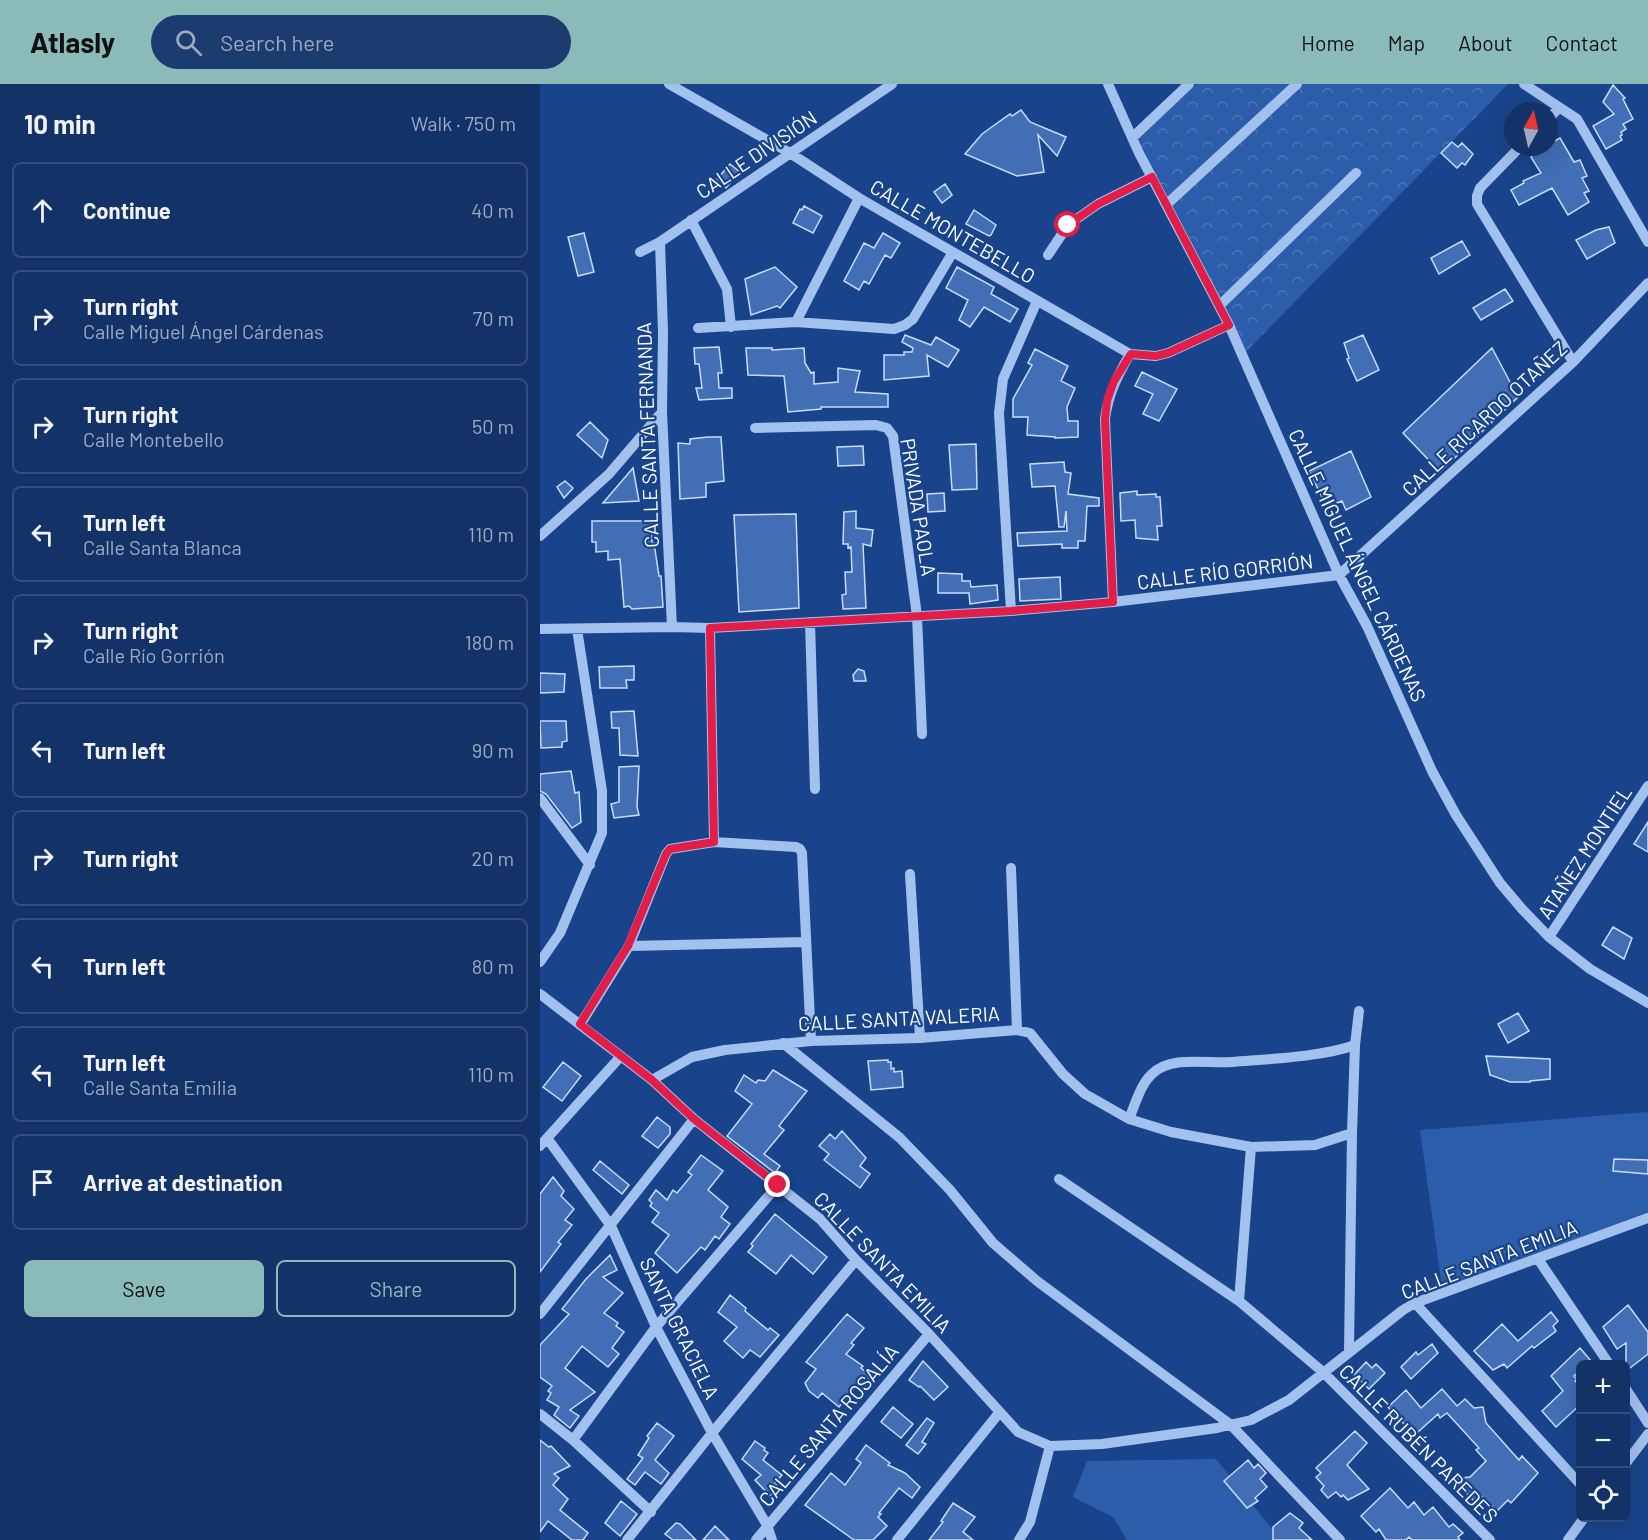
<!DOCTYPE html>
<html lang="en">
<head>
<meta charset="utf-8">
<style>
  body { margin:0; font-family:Barlow,sans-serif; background:#1c3b6e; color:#f1f3f6 }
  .controls { position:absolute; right:18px; bottom:18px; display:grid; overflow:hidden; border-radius:9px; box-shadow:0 6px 24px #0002 }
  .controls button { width:54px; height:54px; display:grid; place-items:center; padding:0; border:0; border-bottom:2px solid #324e7c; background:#133368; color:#f1f3f6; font:30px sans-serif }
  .compass { position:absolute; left:964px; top:18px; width:54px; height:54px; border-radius:50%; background:#133368; box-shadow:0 6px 24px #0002; rotate:8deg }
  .stop { position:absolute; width:18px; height:18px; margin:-14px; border:4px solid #e11d48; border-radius:50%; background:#fff }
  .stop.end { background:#e11d48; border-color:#fff; box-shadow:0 2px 6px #0008 }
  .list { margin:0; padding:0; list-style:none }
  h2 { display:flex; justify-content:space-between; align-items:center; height:78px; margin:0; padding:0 24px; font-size:26px }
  h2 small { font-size:20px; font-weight:400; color:#9daac0 }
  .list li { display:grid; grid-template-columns:39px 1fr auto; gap:18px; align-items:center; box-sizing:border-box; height:96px; margin:0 12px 12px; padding:0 12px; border:2px solid #324e7c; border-radius:9px }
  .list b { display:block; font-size:22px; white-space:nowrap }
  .list p { margin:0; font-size:20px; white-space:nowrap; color:#9daac0 }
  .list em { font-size:20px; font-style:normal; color:#9daac0 }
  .actions { display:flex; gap:12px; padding:18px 24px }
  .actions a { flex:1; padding:14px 0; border:2px solid #8bbbb9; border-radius:9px; text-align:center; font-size:21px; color:#8bbbb9 }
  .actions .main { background:#8bbbb9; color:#111 }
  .icon { flex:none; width:33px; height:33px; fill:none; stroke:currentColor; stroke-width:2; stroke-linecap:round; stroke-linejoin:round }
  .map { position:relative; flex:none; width:1108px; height:1456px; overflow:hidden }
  header { display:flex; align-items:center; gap:36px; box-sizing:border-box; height:84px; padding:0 30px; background:#8bbbb9; color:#111 }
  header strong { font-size:28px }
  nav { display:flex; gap:33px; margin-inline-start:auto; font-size:21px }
  .search { width:420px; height:54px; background:#1c3b6e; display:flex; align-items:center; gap:15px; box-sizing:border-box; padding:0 21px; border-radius:33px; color:#9daac0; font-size:22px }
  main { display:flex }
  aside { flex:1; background:#133368 }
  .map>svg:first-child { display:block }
  .grass { fill:#2c5daa }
  .forest { fill:url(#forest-crowns) }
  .building { fill:#416eb4; stroke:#c9dcfa; stroke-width:1.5 }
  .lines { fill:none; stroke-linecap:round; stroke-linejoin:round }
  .minor { stroke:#a3c1ee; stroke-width:10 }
  .route { stroke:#e11d48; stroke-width:8 }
  .labels { text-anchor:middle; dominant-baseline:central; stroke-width:4.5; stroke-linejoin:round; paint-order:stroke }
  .street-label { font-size:20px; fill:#fff; stroke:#19448b }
</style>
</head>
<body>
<header>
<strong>Atlasly</strong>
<div class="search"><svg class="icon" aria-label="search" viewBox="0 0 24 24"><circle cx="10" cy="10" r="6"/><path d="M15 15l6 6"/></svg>Search here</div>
<nav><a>Home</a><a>Map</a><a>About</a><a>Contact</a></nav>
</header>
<main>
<aside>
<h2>10 min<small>Walk · 750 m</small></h2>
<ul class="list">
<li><svg class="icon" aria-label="ahead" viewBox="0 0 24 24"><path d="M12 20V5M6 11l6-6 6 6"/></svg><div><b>Continue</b></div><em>40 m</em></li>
<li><svg class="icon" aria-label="right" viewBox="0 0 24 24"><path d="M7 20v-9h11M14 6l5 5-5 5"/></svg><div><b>Turn right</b><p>Calle Miguel Ángel Cárdenas</p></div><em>70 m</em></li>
<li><svg class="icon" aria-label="right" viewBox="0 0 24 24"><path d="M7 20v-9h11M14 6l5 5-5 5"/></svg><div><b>Turn right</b><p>Calle Montebello</p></div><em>50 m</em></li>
<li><svg class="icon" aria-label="left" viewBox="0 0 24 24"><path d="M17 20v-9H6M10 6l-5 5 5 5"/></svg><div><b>Turn left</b><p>Calle Santa Blanca</p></div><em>110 m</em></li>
<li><svg class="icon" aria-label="right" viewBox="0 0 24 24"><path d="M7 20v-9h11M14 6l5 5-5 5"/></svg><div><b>Turn right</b><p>Calle Río Gorrión</p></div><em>180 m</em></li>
<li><svg class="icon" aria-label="left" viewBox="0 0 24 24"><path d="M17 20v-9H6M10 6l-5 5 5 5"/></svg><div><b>Turn left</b></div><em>90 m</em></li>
<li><svg class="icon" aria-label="right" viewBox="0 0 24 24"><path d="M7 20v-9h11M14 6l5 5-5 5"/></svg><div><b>Turn right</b></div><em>20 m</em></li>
<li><svg class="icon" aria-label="left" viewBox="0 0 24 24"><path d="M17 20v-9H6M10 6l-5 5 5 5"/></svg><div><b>Turn left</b></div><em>80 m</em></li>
<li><svg class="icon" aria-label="left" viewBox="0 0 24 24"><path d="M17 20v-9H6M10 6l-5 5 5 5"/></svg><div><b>Turn left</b><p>Calle Santa Emilia</p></div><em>110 m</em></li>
<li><svg class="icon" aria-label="arrive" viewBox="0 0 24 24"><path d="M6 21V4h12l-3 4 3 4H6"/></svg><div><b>Arrive at destination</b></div></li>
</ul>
<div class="actions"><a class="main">Save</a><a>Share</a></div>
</aside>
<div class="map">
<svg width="1108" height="1456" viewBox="0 0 1108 1456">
  <defs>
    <pattern id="forest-crowns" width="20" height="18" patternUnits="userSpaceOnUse" patternTransform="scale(1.5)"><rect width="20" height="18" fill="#2c5daa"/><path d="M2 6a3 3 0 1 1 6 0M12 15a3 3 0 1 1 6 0" fill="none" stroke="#4c75b7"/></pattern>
  </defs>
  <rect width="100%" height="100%" fill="#19448b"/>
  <path class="grass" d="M1108 1028V1131L1012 1168 902 1203 880 1046Z
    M676 1375 741 1456H587L573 1433 533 1413 547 1377Z"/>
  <path class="forest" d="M657 0H968L700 274 598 53Z"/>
  <path class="building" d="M1073 1 1085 14 1083 15 1093 35 1083 40 1086 45 1081 48 1082 51 1080 52 1082 56 1066 65 1053 42 1074 30 1063 18Z
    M481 26 490 38 526 53 517 72 498 51 504 88 477 92 425 70 442 50 470 30 472 32Z
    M1020 54 1034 78 1040 76 1047 92 1042 94 1049 107 1044 109 1049 118 1028 131 1012 104 979 121 971 106 984 99 983 97 1001 89 991 73 997 67 1009 63V60Z
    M912 58 918 63 922 59 933 70 925 81 922 79 917 84 901 69Z
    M190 80 200 88 186 104 177 95Z
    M405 100 412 111 402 119 394 108Z
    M264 122 282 132 273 149 253 139 260 125 262 126Z
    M434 126 456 141 451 151 449 152 426 140Z
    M1069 143 1075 159 1047 175 1036 156 1056 146Z
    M44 149 54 188 38 192 28 153Z
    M343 149 360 159 351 174 345 171 329 200 324 197 319 206 304 197 324 159 334 164Z
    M922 157 930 171 899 190 891 174Z
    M235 183 257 203 240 224 237 222 211 231 205 195Z
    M417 183 454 203 451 210 478 225 470 238 444 223 430 243 419 236 428 216 406 204Z
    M965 205 973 217 941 236 933 224Z
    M365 251 391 261 396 253 419 266 408 283 387 271 389 292 344 296V271H364V268H372L373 264 362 258Z
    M823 251 839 286 817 297 807 275 809 274 804 259Z
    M179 263 182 289H178L179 304H192V314L159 316 156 304H162L159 280H155L154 264Z
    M206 264H232V266L264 264 265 279 271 289 274 288V300L298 298V284L320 287 315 308 348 310V323H281V325L248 328 244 292 208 291Z
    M952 264 978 313 900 388 863 349Z
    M495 265 528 282 521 297 535 304 527 323 528 337H538V353L515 354V353L487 351 488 333H473V315L492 281 488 279Z
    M602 288 637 305 619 337 603 330 613 310 595 302Z
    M50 338 68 356 62 374 37 351Z
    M168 353H181L184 397 166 399V413L140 415 138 359 150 360V355Z
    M436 360 437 405 412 406 409 361Z
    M323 362 324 381 298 382 297 363Z
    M811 367 831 413 806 426 802 417 787 423 769 387Z
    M524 378 525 388 531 389 528 410 559 414V422H547L545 457H538V464H522V460L478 462 477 449 527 447 526 427 524 443H519L515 402 492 403 490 380Z
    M93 384 99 417 63 419Z
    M25 397 33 404 24 414 17 403Z
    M597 407V411L616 410V413H620L622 442H617L618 456 596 454 595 436 581 437 580 409Z
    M404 409 405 427 388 428 387 410Z
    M316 427V444L333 446 331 462 323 460 326 524 303 525 302 511 306 510 305 488H312L311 463 308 464V460H303L304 428Z
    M256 430 259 524 199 528 194 431Z
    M52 437H112V459H114L119 492H121L123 523 92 525 89 522 84 523 80 475 68 476V467L56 468V458H52Z
    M398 489 422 490V497H430L431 503 457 501 458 516 430 520 429 509H398Z
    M520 493 521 515 480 517 479 495Z
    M94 582V596H86L87 604H60L59 583Z
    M318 585 324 587 326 597H314L313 591Z
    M0 589 25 590 24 608 0 609Z
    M94 627 98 672 80 671 79 644H72L71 628Z
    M0 637H26L27 657 22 658V663L1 664Z
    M99 682 97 723 99 731 74 734 71 720 79 718V683Z
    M31 687 35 709 39 708 41 738 32 744 6 710 0 707V690Z
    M1108 738V768L1094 760Z
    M1073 843 1092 854 1084 875 1062 861Z
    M978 929 989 947 968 959 958 940Z
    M946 972 1010 975V995L990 997V998H970L950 991Z
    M348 976V978H351V985L354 984V988L362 987 363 1003 331 1006 328 977Z
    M23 978 41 992 22 1017 3 1003Z
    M233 986 267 1007 242 1038 239 1042 244 1046 224 1070 240 1082 235 1089 187 1052 212 1020 195 1007 204 991 216 999 218 996 225 997Z
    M117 1033 130 1043V1050L118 1064 102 1052Z
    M302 1047 326 1074 320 1082 330 1090 320 1104 284 1076 289 1070 279 1062 290 1050 295 1055Z
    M161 1071 183 1087 168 1106 188 1123 181 1133 190 1140 179 1155 175 1152 165 1166 161 1163 137 1189 115 1169 129 1151 112 1138 119 1129 110 1122 112 1119 109 1116 116 1106 127 1116 133 1106 137 1109 152 1091 148 1088Z
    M1074 1075 1108 1076V1090L1073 1087Z
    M60 1077 89 1101 82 1110 53 1086Z
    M13 1093 24 1107 21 1112 34 1125 25 1136 32 1141 18 1158 21 1160 0 1188V1110Z
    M235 1130 287 1173 273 1190 251 1171 236 1190 208 1168 213 1162 211 1160Z
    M70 1171 77 1186 63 1193 83 1209 64 1229 78 1239 76 1242 84 1248 72 1264 79 1270 68 1283 42 1262 25 1284 55 1308 30 1326 39 1332 30 1344 14 1331 19 1323 7 1316 11 1309 8 1307 12 1302 0 1293V1261L29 1230 22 1225 46 1195Z
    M190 1211 206 1224 205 1227 228 1246 230 1244 239 1251 220 1273 210 1266 203 1274 184 1257 197 1243 178 1228Z
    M1088 1221 1108 1248V1270L1086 1287V1259L1077 1265 1063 1243Z
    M1011 1228 1018 1237 1013 1242 1016 1247 994 1264 992 1262 967 1284 964 1280 953 1286 934 1267 962 1240 978 1257Z
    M307 1230 324 1244 311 1259 314 1261 306 1270 323 1282 321 1284 331 1292 322 1303 319 1299 299 1323 282 1309 278 1314 269 1307 265 1299 276 1285 266 1278Z
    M892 1260 898 1269 871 1295 861 1283 876 1268 878 1271Z
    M1040 1264 1051 1277 1047 1281H1041V1286L1034 1292 1037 1295 1035 1297 1041 1303V1320L1016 1343 1002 1327 1023 1307 1011 1292Z
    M383 1277 408 1303 394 1316 380 1302 379 1303 369 1296Z
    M826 1278 832 1284 836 1280 845 1289 829 1305 814 1291Z
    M902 1305 917 1322 925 1315 934 1324 943 1323 946 1339 979 1376 982 1372 998 1389 971 1419 968 1416 957 1427 941 1412 935 1418 913 1395 930 1393 946 1377 936 1366 939 1364 907 1329 900 1334 898 1330 878 1348 876 1346 871 1350 858 1332 857 1333 848 1323 866 1306 881 1324Z
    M353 1323 373 1340 361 1354 341 1338Z
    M387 1334 394 1339 382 1358 386 1360 378 1370 366 1361Z
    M117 1339 134 1352 115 1376 129 1389 121 1400 105 1388 95 1401 87 1395 103 1374 98 1371 109 1354 107 1352Z
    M815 1347 827 1359 807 1381 829 1405 808 1416 803 1411 801 1413 796 1408 788 1414 781 1406 784 1402 776 1393 781 1389 776 1384Z
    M0 1356 9 1363 11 1362 30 1382 14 1390 19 1394 13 1401 28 1415 20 1426 48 1449 43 1456H32L8 1437 0 1448Z
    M215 1357 225 1364 224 1366 228 1369 223 1376 242 1391 235 1399 239 1404 230 1412 215 1396 221 1391 202 1375Z
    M326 1361 350 1379 348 1381 365 1389 380 1403 372 1414 359 1404 339 1429 341 1430 338 1433 347 1442 333 1456H314L265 1421 291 1389 305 1401 321 1379 316 1375Z
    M708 1376 714 1384 718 1380 726 1389 720 1395 727 1403 715 1414 718 1417 707 1424 684 1397Z
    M850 1404 868 1424 874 1418 884 1431 893 1423 909 1443 913 1440 923 1449 918 1453 920 1456H872L869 1453 866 1456H846L839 1445 836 1448 821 1432Z
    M81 1417 97 1430 80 1452 65 1439Z
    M413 1419 435 1433 423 1448 433 1456H389L403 1438 401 1437Z
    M750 1429 763 1439 759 1444 772 1456H733V1443Z
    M136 1439 140 1440 156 1456H133L125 1450Z
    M175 1442 189 1456H163Z"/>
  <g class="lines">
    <path class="minor" d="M129 0 250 69 319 114 590 270 616 272 628 269 689 241
      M568 0 599 69 689 241 799 491 827 542 892 687 916 731 960 799 982 825 1009 853 1050 885 1108 919
      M984 0 1037 35 1108 158
      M1009 34 1019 24
      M593 53 649 0
      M980 63 940 104 937 112V120L1033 278
      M626 121 757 0
      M151 136 187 205 191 243
      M120 158 123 248 122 328 132 543
      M100 168 120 158 352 0
      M508 171 528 141 558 120 612 93
      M679 222 816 89
      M256 238 319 114
      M158 244 256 238 354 245 365 241 373 235 413 168
      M215 344 336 341 347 344 353 352 377 532 382 650
      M0 452 69 390 122 328
      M573 518 565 335C568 310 578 291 590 270
      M471 527 459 329 463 295 497 217
      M270 538 275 705
      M170 544 174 758
      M0 545 132 543 170 544 471 527 573 518 799 491 1033 278 1108 199
      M0 714 50 781
      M471 784 477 946
      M370 790 380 954
      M1009 853 1108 702
      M89 862 265 858
      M0 878 20 849 62 749V707L37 545
      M0 910 112 996 154 1035 280 1135 316 1176 389 1250 478 1348 510 1362 562 1360 677 1344 711 1336 749 1316 863 1226 875 1219 1108 1134
      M40 941 89 862 126 770 130 765 174 758 256 763 260 765 262 769 271 957
      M243 959 360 1054 410 1106 453 1159 497 1197 691 1341 800 1456
      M112 996 152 973 185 966 271 957 380 954 477 946 490 949 523 990 545 1010 589 1035 631 1048 711 1063 775 1061 812 1049 809 1268
      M589 1035C595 1021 600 1001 612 990 631 971 668 980 692 978 728 975 782 973 815 961L819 927
      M812 1049 815 961
      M7 1054 71 1142 116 1243 172 1349 227 1441 232 1456
      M0 1062 81 972
      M519 1095 699 1217 783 1288 950 1456
      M998 1175 1069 1280
      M699 1217 711 1063
      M875 1219 1040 1400
      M0 1230 154 1035
      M1086 1305 1108 1339
      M0 1330 33 1356 111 1428
      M33 1356 116 1243 238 1101
      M1086 1379 1108 1350
      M87 1456 172 1349 316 1176
      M216 1456 389 1250
      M357 1456 459 1329
      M479 1456 490 1438 510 1362
      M1028 1456 1044 1434"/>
  </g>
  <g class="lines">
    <path class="route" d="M238 1101 154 1035 112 996 40 940 88 862 126 770 130 765 174 758 170 544 471 527 573 518 565 335 567 317 574 297 591 270 616 272 628 269 689 241 612 93 558 120 528 141"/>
  </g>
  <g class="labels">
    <g class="street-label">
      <text transform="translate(216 70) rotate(-34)">CALLE DIVISIÓN</text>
      <text transform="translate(413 147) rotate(30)">CALLE MONTEBELLO</text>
      <text transform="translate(944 334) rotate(-43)">CALLE RICARDO OTAÑEZ</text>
      <text transform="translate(107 351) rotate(-92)">CALLE SANTA FERNANDA</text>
      <text transform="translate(379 423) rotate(81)">PRIVADA PAOLA</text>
      <text transform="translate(818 481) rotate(65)">CALLE MIGUEL ÁNGEL CÁRDENAS</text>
      <text transform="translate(685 487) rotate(-7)">CALLE RÍO GORRIÓN</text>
      <text transform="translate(1044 768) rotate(-57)">ATAÑEZ MONTIEL</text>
      <text transform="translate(359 934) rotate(-3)">CALLE SANTA VALERIA</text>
      <text transform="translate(949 1175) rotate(-21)">CALLE SANTA EMILIA</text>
      <text transform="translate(343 1178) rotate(46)">CALLE SANTA EMILIA</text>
      <text transform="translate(140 1244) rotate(64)">SANTA GRACIELA</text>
      <text transform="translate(288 1341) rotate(-50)">CALLE SANTA ROSALÍA</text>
      <text transform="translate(879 1359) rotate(45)">CALLE RUBÉN PAREDES</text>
    </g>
  </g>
</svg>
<div class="controls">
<button>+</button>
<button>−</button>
<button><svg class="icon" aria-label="locate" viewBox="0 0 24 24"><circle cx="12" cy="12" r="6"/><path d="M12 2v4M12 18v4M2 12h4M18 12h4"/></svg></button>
</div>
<svg class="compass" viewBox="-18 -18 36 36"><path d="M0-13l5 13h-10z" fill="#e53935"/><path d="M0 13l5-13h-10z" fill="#9daac0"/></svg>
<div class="stop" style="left:528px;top:141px"></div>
<div class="stop end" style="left:238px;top:1101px"></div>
</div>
</main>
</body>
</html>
